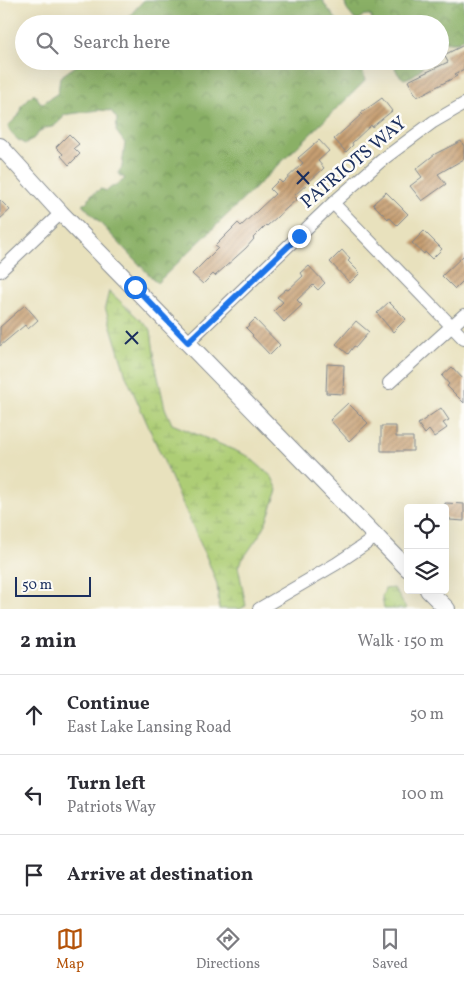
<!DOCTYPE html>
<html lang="en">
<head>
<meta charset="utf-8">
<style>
  body { margin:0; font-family:Vollkorn,serif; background:#f2f2f3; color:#2b2b33 }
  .controls { position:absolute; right:15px; bottom:15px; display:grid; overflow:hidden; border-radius:5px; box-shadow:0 5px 20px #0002 }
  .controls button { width:45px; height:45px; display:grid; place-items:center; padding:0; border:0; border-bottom:1px solid #e1e1e2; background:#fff; color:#2b2b33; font:25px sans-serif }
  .scale { position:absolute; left:15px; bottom:12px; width:76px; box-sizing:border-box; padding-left:5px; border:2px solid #1b2f5e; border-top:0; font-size:14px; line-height:18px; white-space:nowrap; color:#1b2f5e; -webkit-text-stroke:4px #fdfcf7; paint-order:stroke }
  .stop { position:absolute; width:15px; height:15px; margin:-11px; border:4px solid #1a73e8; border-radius:50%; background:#fff }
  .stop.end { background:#1a73e8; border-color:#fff; box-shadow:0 1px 5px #0008 }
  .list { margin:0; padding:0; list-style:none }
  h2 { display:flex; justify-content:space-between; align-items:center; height:65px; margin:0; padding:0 20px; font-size:21px }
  h2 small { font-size:16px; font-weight:400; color:#7c7c81 }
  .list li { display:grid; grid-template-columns:32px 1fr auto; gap:15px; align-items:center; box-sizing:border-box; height:80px; padding:0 20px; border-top:1px solid #e1e1e2 }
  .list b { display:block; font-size:19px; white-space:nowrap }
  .list p { margin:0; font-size:16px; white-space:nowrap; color:#7c7c81 }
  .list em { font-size:16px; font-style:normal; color:#7c7c81 }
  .icon { flex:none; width:28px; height:28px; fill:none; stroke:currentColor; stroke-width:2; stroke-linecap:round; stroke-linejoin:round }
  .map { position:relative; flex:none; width:464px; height:609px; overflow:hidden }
  .search { position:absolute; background:#fff; box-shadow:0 5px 20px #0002; left:15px; right:15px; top:15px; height:55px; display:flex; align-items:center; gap:12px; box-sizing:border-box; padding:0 18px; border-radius:28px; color:#7c7c81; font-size:19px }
  .sheet { height:305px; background:#fff }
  nav { display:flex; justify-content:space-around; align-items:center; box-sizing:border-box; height:70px; border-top:1px solid #e1e1e2; background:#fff; font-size:14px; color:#7c7c81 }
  nav a { display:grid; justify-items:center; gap:2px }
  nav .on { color:#b45309 }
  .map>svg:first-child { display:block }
  .forest { fill:url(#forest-crowns); stroke:#527062 }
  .wetland { fill:url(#wetland-marsh); stroke:#647e6a }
  .building { fill:url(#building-hatch) }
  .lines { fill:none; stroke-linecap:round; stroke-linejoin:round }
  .minor-casing { stroke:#82888e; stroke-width:14 }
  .major-casing { stroke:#82888e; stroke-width:18 }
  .minor { stroke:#fff; stroke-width:12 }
  .major { stroke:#fff; stroke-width:16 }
  .route { stroke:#1a73e8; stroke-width:6 }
  .ticks { fill:none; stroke:#1b2f5e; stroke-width:2 }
  .labels { text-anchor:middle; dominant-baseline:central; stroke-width:5; stroke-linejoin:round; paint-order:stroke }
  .street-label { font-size:19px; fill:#1b2f5e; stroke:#fdfcf7 }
</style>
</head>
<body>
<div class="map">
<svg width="464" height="609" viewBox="0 0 464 609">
  <defs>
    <pattern id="forest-crowns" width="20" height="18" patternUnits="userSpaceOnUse" patternTransform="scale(1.25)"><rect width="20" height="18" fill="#8ab066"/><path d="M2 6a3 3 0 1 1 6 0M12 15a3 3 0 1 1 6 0" fill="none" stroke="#709057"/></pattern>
    <pattern id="wetland-marsh" width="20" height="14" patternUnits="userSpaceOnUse" patternTransform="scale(1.25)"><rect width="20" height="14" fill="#adcd75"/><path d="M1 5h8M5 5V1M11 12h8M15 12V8" fill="none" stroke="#94b068"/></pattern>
    <pattern id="building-hatch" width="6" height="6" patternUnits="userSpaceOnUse" patternTransform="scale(1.25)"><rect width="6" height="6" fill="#c69e71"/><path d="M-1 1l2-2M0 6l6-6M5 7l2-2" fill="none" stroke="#a08160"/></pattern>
  </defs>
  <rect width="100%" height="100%" fill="#fdfcf7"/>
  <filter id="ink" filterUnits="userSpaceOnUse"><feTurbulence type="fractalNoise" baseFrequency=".02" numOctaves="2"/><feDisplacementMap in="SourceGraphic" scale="10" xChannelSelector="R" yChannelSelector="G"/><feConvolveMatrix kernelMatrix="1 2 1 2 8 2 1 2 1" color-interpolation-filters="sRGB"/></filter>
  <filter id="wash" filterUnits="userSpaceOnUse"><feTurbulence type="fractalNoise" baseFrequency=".0096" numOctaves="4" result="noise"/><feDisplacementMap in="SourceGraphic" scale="20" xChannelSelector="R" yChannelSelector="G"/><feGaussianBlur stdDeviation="1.12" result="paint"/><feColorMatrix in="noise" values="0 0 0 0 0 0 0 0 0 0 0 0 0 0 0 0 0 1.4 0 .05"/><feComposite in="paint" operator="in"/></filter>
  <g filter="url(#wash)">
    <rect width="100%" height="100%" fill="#e8e1bd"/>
    <path class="forest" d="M144 0H323L325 5 340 24H126L132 13Z
      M344 0H464V38L458 42H440V24H370L372 19 370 16 364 15 359 20H355L347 10Z
      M83 61H361L365 81 157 283 82 204 86 203 91 195 101 189 107 191C112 185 121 184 125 178L120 176 118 173 122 167 125 143 116 131 117 119 111 111 99 110 63 115V118L53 127 45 128 39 132 32 140 25 144C18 141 9 133 8 126L19 115 21 106 34 93 40 102 43 103 58 93 60 77Z
      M398 61H426C420 70 416 76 404 79L398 74 395 68Z"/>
    <path class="wetland" d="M109 291 151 330 156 368 165 408 172 424 248 456 272 477 278 490 263 530 238 566 246 606 240 609H219L217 584 206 556 126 376 105 307Z
      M394 588 406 608V609H384L382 597 385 589Z"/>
    <g id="blocks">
      <path class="building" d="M464 45V69L455 74 457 76 417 97 408 81 448 62 444 55Z
        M382 98 392 111 372 127 371 125 352 143 353 145 346 152 334 139 362 114 361 113Z
        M69 134 79 144 74 148 80 154 69 165 61 156 63 154 56 147Z
        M319 140 329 151 318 161 324 168 294 196 297 199 267 226 266 225 253 238 254 239 246 248 215 276 213 274 203 284 192 274 218 248 215 246 238 223 241 226 275 194 270 189 279 180 282 183 303 163 298 158Z
        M461 141 464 146V159L438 174 446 184 422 201 410 186 422 177 416 169 435 154Z
        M386 192 408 214 397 225 389 217 388 219 373 204Z
        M0 200 10 210 0 219Z
        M424 231 442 249 432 259 425 252 424 254 412 243Z
        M342 250 350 259 348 261 360 273 350 283 330 262Z
        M464 255V280L455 289 442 276Z
        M309 266 325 283 318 290 313 285 297 300 302 305 284 322 274 311 283 302 277 297 286 289 288 290 303 276 301 273Z
        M389 302 406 319 393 332 377 313Z
        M25 305 38 320 28 329 25 325 0 346V327Z
        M255 319 280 345 270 355 252 336 253 335 246 328Z
        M356 321 369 332 356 347 354 346 348 354 336 344Z
        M327 364 344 365 343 394 326 393Z
        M452 367 464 380V403L447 386 449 384 442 376Z
        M348 403 368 423 349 441 330 420Z
        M441 408 449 420 443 423 447 428 434 437 429 430 425 434 418 424Z
        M381 426H396V437H413V451H381Z
        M445 503 464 504V521L450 520V518H445Z"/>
    </g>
  </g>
  <g filter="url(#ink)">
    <use href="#blocks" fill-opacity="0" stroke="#82888e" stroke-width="1"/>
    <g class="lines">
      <defs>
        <path id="minor" d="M333 203 464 339
          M0 271 61 213
          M188 342 333 203 382 160 433 122 464 104
          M389 383 464 315
          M259 609 336 564 376 537"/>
        <path id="major" d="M0 146 61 213 408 569
          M428 590 447 609"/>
      </defs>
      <use href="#minor" class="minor-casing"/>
      <use href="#major" class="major-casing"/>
      <use href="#minor" class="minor"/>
      <use href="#major" class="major"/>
    </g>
  </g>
  <g class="lines" filter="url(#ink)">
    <path class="route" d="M135 287 188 342 299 236"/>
  </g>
  <path class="ticks" d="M297 171 309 184M297 184 309 172M126 331 138 344M125 344 138 332"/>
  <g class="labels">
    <g class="street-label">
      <text transform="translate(354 163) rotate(-40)">PATRIOTS WAY</text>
    </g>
  </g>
</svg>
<div class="controls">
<button><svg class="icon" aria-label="locate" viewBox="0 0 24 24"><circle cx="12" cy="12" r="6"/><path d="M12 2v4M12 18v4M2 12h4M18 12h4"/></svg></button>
<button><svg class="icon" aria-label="layers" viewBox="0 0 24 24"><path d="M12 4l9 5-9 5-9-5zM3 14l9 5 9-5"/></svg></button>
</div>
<div class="scale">50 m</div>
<div class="stop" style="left:135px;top:287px"></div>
<div class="stop end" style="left:299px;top:236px"></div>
<div class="search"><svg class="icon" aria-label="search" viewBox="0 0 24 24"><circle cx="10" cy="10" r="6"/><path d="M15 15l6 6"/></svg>Search here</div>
</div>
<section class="sheet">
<h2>2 min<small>Walk · 150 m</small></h2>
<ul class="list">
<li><svg class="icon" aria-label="ahead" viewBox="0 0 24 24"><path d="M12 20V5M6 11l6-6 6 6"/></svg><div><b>Continue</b><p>East Lake Lansing Road</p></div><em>50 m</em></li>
<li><svg class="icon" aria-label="left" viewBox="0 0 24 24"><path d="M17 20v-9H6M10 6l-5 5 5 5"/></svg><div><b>Turn left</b><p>Patriots Way</p></div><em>100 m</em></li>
<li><svg class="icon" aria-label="arrive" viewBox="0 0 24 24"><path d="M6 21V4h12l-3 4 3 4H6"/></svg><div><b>Arrive at destination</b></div></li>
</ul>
</section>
<nav>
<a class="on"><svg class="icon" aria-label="map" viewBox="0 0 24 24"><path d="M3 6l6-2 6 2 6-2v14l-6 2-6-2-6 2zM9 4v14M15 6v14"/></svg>Map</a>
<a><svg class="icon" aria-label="directions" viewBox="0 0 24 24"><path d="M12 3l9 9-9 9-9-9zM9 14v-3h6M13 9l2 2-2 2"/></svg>Directions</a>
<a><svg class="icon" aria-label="saved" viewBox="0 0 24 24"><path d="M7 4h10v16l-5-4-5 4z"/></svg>Saved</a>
</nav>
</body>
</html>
